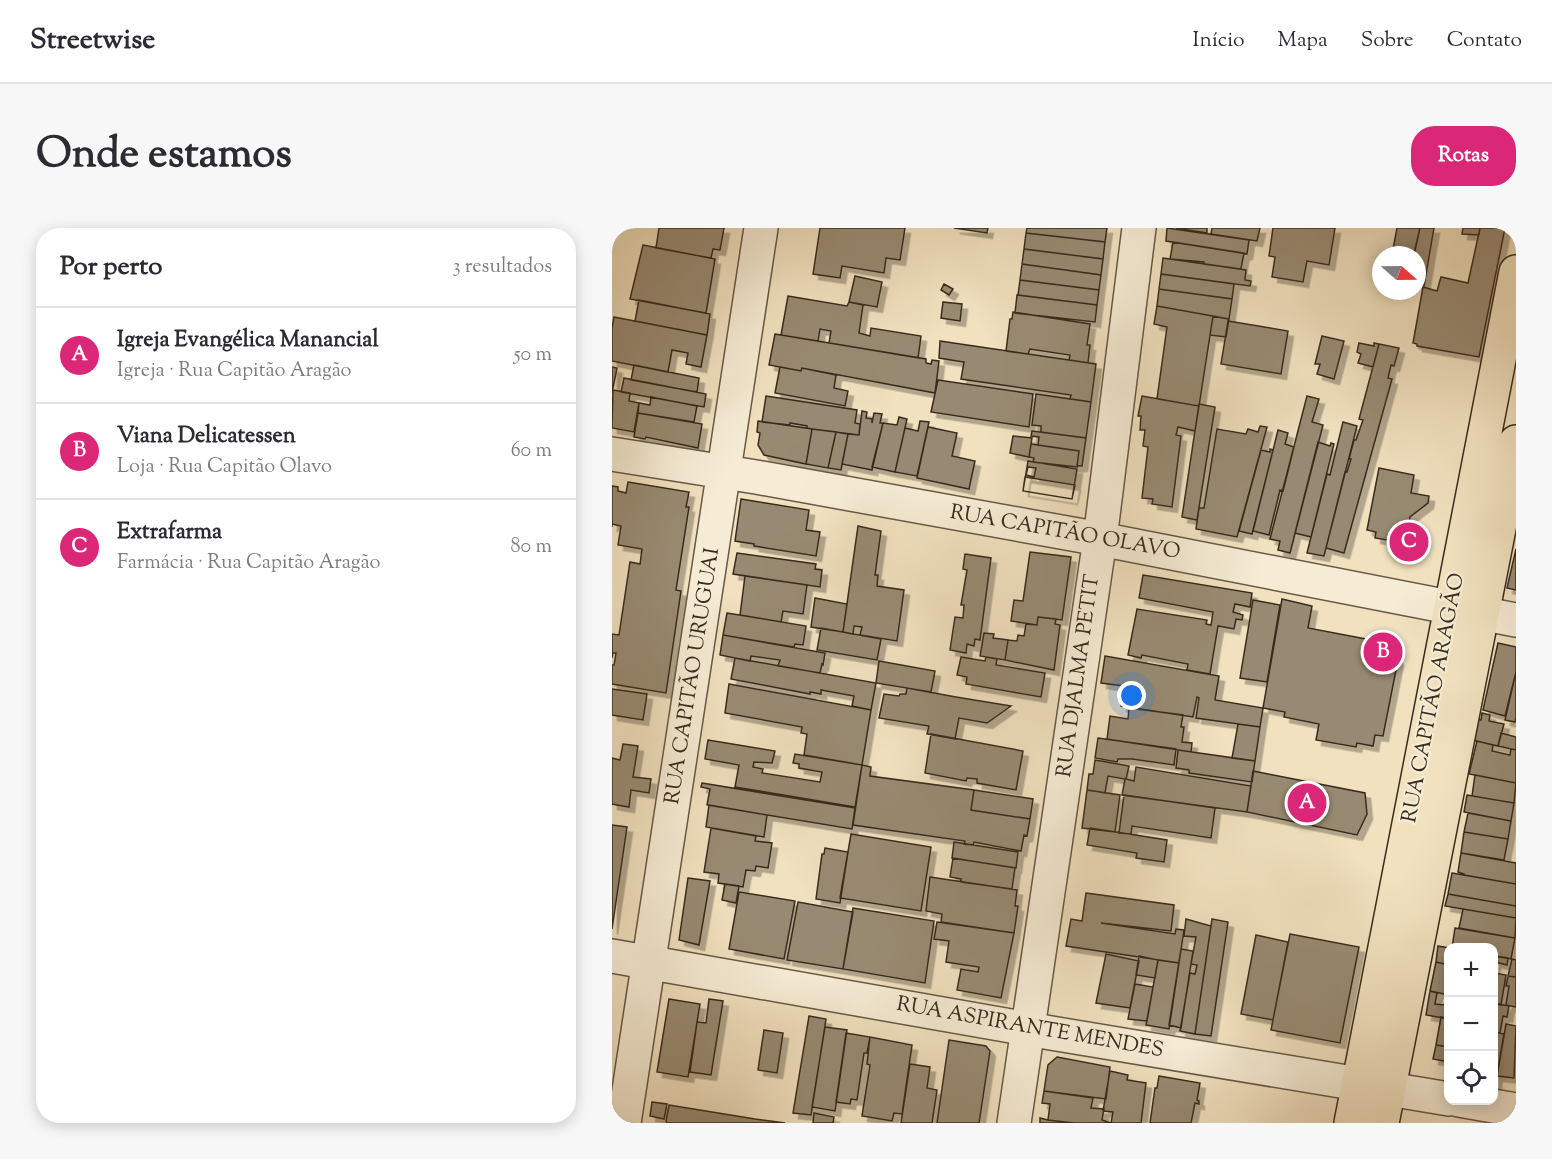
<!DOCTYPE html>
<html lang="pt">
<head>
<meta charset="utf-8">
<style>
  body { margin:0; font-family:"Sorts Mill Goudy",serif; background:#f7f7f7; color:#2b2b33 }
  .controls { position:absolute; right:18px; bottom:18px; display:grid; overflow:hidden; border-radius:12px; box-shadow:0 3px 15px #0003 }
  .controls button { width:54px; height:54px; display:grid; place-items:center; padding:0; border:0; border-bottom:2px solid #e1e1e2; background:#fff; color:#2b2b33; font:30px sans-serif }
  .compass { position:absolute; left:760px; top:18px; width:54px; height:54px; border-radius:50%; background:#fff; box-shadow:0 3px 15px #0003; rotate:110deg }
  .you { position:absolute; left:520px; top:468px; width:21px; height:21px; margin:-15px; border:4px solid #fff; border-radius:50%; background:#1a73e8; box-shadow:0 0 0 9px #1a73e833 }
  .badge { display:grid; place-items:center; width:39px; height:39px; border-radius:50%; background:#db2777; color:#fff; font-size:20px; font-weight:700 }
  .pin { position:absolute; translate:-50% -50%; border:3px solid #fff; box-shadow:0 2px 6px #0006 }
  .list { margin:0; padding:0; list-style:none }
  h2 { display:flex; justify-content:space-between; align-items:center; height:78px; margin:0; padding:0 24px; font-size:26px }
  h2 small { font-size:20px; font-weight:400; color:#7c7c81 }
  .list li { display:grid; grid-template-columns:39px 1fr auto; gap:18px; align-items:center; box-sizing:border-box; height:96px; padding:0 24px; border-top:2px solid #e1e1e2 }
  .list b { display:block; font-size:22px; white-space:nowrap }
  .list p { margin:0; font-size:20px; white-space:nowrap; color:#7c7c81 }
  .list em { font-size:20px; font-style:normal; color:#7c7c81 }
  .icon { flex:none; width:33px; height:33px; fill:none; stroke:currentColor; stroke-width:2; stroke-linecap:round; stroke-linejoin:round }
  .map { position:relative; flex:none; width:904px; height:895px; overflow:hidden; border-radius:24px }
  header { display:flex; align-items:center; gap:36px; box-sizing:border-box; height:84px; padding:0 30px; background:#fff; border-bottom:2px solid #e1e1e2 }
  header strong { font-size:28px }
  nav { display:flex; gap:33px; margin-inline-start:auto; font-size:21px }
  .intro { display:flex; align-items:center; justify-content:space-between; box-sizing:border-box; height:144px; padding:0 36px }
  h1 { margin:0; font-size:42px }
  .button { padding:15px 27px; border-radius:24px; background:#db2777; color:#fff; font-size:21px; font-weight:700 }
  main { display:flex; gap:36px; padding:0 36px }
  aside { flex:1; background:#fff; border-radius:24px; box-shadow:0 3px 15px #0003 }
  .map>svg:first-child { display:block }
  .building { fill:#988a72; stroke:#382c1e; stroke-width:1.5; fill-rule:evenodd; filter:url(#shadow) }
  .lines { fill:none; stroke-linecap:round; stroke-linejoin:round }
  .minor-casing { stroke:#665946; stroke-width:36 }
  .major-casing { stroke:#382c1e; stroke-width:36 }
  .minor { stroke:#f6ecd5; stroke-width:33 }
  .major { stroke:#f1e1bf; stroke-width:33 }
  .labels { text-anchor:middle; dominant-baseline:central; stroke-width:4.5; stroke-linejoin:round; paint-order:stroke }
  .street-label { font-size:21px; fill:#382c1e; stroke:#f6ecd5 }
</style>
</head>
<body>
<header>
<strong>Streetwise</strong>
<nav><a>Início</a><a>Mapa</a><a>Sobre</a><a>Contato</a></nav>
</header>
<div class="intro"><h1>Onde estamos</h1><a class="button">Rotas</a></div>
<main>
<aside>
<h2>Por perto<small>3 resultados</small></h2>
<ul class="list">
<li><span class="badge">A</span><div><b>Igreja Evangélica Manancial</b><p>Igreja · Rua Capitão Aragão</p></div><em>50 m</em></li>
<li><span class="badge">B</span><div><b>Viana Delicatessen</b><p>Loja · Rua Capitão Olavo</p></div><em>60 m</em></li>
<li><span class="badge">C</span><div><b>Extrafarma</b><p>Farmácia · Rua Capitão Aragão</p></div><em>80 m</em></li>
</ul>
</aside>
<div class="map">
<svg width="904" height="895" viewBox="0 0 904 895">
  <defs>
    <filter id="shadow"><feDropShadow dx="5.5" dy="5.5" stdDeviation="0" flood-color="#0004"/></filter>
  </defs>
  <rect width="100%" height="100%" fill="#f1e1bf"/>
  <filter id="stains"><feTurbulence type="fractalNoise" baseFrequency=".00333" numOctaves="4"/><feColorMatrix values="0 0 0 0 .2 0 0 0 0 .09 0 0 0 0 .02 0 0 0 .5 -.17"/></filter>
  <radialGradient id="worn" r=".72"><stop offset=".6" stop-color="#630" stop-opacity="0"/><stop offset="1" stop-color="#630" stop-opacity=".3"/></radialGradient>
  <path class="building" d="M47 0H112L108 22 101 21 99 30 44 20Z
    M208 0H293L288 32 274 30 272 45 230 38 228 50 201 46Z
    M342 0H376L375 5Z
    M415 0H495L493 14 414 5Z
    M555 0 637 12 635 26 554 13Z
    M564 0H595V5Z
    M600 0H648L645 13 599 6Z
    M661 0H723L717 37 695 33 691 54 660 49 663 29 657 28Z
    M785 0H808L802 25 781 21Z
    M808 0H822L812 58 805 57V27H802Z
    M851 0H868L867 7 850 6Z
    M868 0H893L867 129 805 118V116L801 115 811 59 825 63 829 49 856 55Z
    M414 5 493 14 491 31 412 21Z
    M561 14 632 25 629 41 592 36V34L558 31Z
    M31 17 103 31 94 85 18 71Z
    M412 21 491 31 489 47 410 36Z
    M551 30 634 42 633 52 639 53 638 58 549 46Z
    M410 36 489 47 487 62 408 52Z
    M549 46 622 56 620 71 547 61Z
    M243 48 270 54 265 79 237 74Z
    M408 52 487 62 485 77 406 67Z
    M332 56 341 61 337 67 329 62Z
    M547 61 620 71 617 91 545 78Z
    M405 67 485 77 483 94 403 85Z
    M176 68 235 78 237 74 251 77 247 105 258 108 259 100 309 108 306 130 217 115 219 103 208 101 206 113 169 107Z
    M27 72 98 86 95 107 23 93Z
    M331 74 350 76 348 93 329 90Z
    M545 78 601 88 587 178 545 171 555 99 542 96Z
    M401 84 478 96 475 117H478L476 135 457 132 458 127 418 121 416 126 394 123 398 91H400Z
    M601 88 617 91 614 109 598 107Z
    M2 89 95 107 89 139 74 136 76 125 60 122 56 144 0 133V100Z
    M616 93 676 103 669 146 609 136Z
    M163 106 314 131V135L319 136 320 132 327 133 323 165 190 140 189 143 157 137Z
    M710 108 732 113 722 151 705 146 708 136H703Z
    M328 113 484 136 479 174 458 171 459 167 349 151 352 134 327 130Z
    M747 115 762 118V115L767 116 761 139 746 135 749 126 745 124Z
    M767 116 787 120 782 138 779 137 776 150 780 151 732 325 714 320 733 244H735L739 231H737L742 212H744L751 192 747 191Z
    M22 137 87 150 85 164 19 152Z
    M0 139 5 140 0 165Z
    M168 139 189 143 190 140 224 147 222 160 236 163 233 178 163 165Z
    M12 150 94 166 92 179 9 164Z
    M326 152 421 166 417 199 319 184Z
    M1 162 18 165 17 173 27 175 22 204 0 200Z
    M424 166 479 174 474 210 429 204V198L420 197Z
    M154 168 245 182 243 195 248 196 247 207 200 201 195 200V198L178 195V197L150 194Z
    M530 168 587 178 583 203 566 199 564 207 569 208 560 279 540 276 541 271 530 270 536 219 531 218 533 202H528L529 188H526Z
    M695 168 707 171 700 194 711 197 678 325 666 322 668 313 658 311Z
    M39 169 85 178 82 194 26 185 27 175 38 177Z
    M587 176 603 179 585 292 570 289Z
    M250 183 255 184 254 190 260 191V195L262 185 270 186 268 195H271L260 242 230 236 236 206 247 207Z
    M26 185 90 196 86 220 34 209 33 211 22 209Z
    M287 189 295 191 283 244 260 239 271 195 285 197Z
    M146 193 200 201 194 236 152 227 146 217 148 205 145 204Z
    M308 193 317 194 305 248 283 244 293 200 306 203Z
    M731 194 745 198 712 328 695 325 715 246 718 247Z
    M648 198 655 199 625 309 584 301 587 280H592L605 201 634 206 636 201 646 204Z
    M316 199 345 205 340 228 363 233 357 261 305 250Z
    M200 201 224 204 216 240 194 236Z
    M666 202 676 205 673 216 682 219 671 263 668 262 657 307 641 303Z
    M420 203 474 210 470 238H465L467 223 426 217 427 209 419 208Z
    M224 204 236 206 229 242 216 240Z
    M401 208 420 210 417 229 398 225Z
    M706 214 718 218 719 215 722 216 699 309 683 305Z
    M419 216 467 223 465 239 421 234 422 230 417 229Z
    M658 221 661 222 640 306 627 303 649 222 658 224Z
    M416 233 465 241 460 271 411 263ZM416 239 424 240 422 249 414 247Z
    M767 240 802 247 799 265 817 268 816 275 798 289 794 310 787 308 786 314 763 310 764 304 755 302Z
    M413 249 463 257 460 271 411 263Z
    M16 254 77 264 74 279H77L64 362 69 363 54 465 0 456V437H2L4 425H1L0 430V406L7 407 18 334 28 336 30 321 6 317 9 298 0 296V299V258L6 259V263L14 265Z
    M129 271 197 282 194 302 208 304 204 328 142 318V316L123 313Z
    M246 298 269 303 263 347H266L265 358 292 362 285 413 248 407 250 399 242 398 241 406 231 404Z
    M904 321V362L895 360Z
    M418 324 459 329 450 392 426 389 425 397 399 393 402 372 411 373Z
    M125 325 204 336 203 341 210 342 208 359 121 346Z
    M353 326 379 330 368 412 363 411 362 418 355 416 354 425 338 422 343 389 351 390 352 377H349L355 342 351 341Z
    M531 347 640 365 638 379 623 376 621 384 631 387 630 392 624 391 622 401 606 398 598 446 575 442 576 436 530 427 529 430 516 427 525 381 595 392 594 396 599 397 601 384 527 370Z
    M133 348 195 357 191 386 171 383 169 394 128 387Z
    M203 370 235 376 231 404 199 399Z
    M670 371 700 378 696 400 775 415 786 432 771 508 763 507 761 518 745 515 744 519 704 512 707 496 672 489 673 484 651 480Z
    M641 372 668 377 655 454 628 450Z
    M115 385 194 398 191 417 183 416 182 419 111 407Z
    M426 389 444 391 443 396 448 397 442 442 393 432 396 412 405 413 406 407 412 408 414 396 425 397Z
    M209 400 269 411 265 432 205 422Z
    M372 405 382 406 381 410 396 412 393 432 368 428Z
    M111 407 213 425 211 437 210 436 208 445 166 438 168 432 139 428 138 433 108 427Z
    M886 415 904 419V444L893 488 871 482Z
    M493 428 607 448 603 472 651 480 648 499 584 490 587 470 585 469 581 489 509 478 512 458 489 455Z
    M349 429 373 433 374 429 385 431 384 437 433 445 429 469 354 456 355 449 345 447Z
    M123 430 264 455 259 482 240 478 242 468 209 462V466L198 464V466L119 451Z
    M267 433 323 443 319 464 264 455Z
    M904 444V490L903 494 893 492Z
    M117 456 259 482 250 537 192 527 195 506 189 505 190 499 113 485Z
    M295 460 344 469 399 478 375 495 347 490 343 511 315 506 317 498 267 490 272 466 287 468 288 466H294Z
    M0 461 35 466 31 492 0 487Z
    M517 480 571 487 569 499H572L570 514 580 515 579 524 495 511 498 488 516 491Z
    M870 485 878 487 877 493 892 496 886 518 860 512 865 491 869 492Z
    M626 496 648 499 643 533 620 530Z
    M889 505 904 509V522L886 518Z
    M319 506 411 523 404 562 365 555V551L355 550 354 553 313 545Z
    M486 510 564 521 562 537 520 531H506L505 534 483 530Z
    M96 512 163 523 160 535 142 534 141 539 151 541 150 545 208 554 210 544 187 540V536L181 535 183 526 250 537 243 579 123 559 127 537 93 531Z
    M865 513 881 517 880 523 898 527 899 521 904 522V555L857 546Z
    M11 516 26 518 21 549 39 551 37 565 19 562 17 579 0 576V530L8 532Z
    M566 522 643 533 640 554 577 545V542L564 540Z
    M483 532 517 538 514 551 522 553 524 539 639 558 635 584 510 567 513 551 496 548 493 565 475 562 477 546H481Z
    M250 537 259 539 258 548 362 562 359 582 418 591 415 608 412 607 409 623 362 614 361 617 352 616 353 613 241 597Z
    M641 543 753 565 755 586 745 607 635 584Z
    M863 547 904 555 902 575 860 568Z
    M90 555 243 580 240 601 95 577 98 561 89 559Z
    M362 562 421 571 418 591 359 582Z
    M475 562 508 567 503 604 470 600Z
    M512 567 603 580 599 610 520 598 519 606 507 605Z
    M855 567 902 575 899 593 852 584Z
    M97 577 155 587 152 609 94 599Z
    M856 585 899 593 896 611 852 604Z
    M0 597 15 599 0 701Z
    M99 600 144 608 143 613 160 615 156 640 144 638 143 643 134 642 131 659 106 655 107 646 92 644Z
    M478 600 555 612 552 634 524 630 525 625 475 617Z
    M852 604 896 611 892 632 849 625Z
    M239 606 319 619 309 683 228 670Z
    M342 614 406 624 404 640 340 630Z
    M213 620 236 624 228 675 204 671 210 626H212Z
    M849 625 904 635V656L852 647V646L846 644Z
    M341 630 403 640 400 661 349 654V651L338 649Z
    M840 645 904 656V678L836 666Z
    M318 649 405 662 403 678H406L402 705 329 694 330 686 314 683Z
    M76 650 98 653 87 717 67 712Z
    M113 656 127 658 124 675 110 672Z
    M127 664 183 673 172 731 117 721Z
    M474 665 562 677 559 703 489 695 563 706 564 701 572 702 567 735 454 718 459 691 470 693Z
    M836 666 904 678V690L833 678Z
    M186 674 241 684 231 741 175 732Z
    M241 680 322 693 313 755 231 741Z
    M851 681 904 690 903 710 847 700Z
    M574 691 599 698 583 806 568 803 578 745 583 746 585 737 579 736 584 709 572 708Z
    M600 691 616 694 599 808 583 806Z
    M325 694 402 705 389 770 345 762 349 741 366 744 367 739 334 734 337 713 322 711Z
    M843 700 903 710 899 731 882 728V720H840Z
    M678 706 747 719 728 815 659 802Z
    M644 707 676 714 661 792 629 786Z
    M826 718 837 720V737L824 734Z
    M569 721 581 723 569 800 557 797Z
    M494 726 527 733 518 780 484 775Z
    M527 728 546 732 543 750 524 747Z
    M882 728 896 730 895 737 883 734 882 740Z
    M900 731 904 732V749L896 748Z
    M546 732 567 735 557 801 534 797Z
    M824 734 837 737V767L818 763Z
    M882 745 894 747 889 777 882 775Z
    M896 748 904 749V779L894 777 897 758H894Z
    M523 756 541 759 535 793 516 791Z
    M818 763 825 765 823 776 832 777 833 774 837 775V791L814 787Z
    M57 771 88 776 76 849 45 844Z
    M97 771 111 773 99 847 78 844 85 794 94 795Z
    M882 775 897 778 895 789 891 788 888 805 882 804Z
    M197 788 214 791 199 887 181 885Z
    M829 789 837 791V819L824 817Z
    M894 796 904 798 902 850 885 848Z
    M213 799 235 802 223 883 200 879Z
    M152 802 171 805 165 845 146 842Z
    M882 804 892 806 883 858H882Z
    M234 805 258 809 255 825H252L245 872 239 871 238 876 224 874Z
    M258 809 300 817 290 886 282 885 280 893 250 888 258 837 255 836Z
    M337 812 374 818 378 823 367 895H325Z
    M824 817 837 819V834L821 831Z
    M445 829 498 839 494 871 432 863 436 837Z
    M298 836 318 839 315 860 325 862 320 895H289Z
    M498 843 516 847 515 852 534 855 529 895H499L501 884 491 883Z
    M547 848 588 855 585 872 587 873V876L583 875 579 895H538L543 860H545Z
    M432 863 481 870 479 880 492 881 490 892 499 895H462L436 892 438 876 430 875Z
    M40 874 55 876 52 891 38 888Z
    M57 877 143 891 173 895H55L54 893Z
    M202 885 222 889 221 895H201Z
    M428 890 436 892 462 895H428Z"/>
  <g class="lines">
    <defs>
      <path id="minor" d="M0 226 144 249 488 311 904 392
        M0 728 439 805 837 871
        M847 872 904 882
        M12 895 149 0
        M402 895 488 311 527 0"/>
      <path id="major" d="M739 895 904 44
        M770 895 904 214"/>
    </defs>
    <use href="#minor" class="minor-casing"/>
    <use href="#major" class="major-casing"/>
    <use href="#minor" class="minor"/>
    <use href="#major" class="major"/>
  </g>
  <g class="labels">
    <g class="street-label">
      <text transform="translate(453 305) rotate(10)">RUA CAPITÃO OLAVO</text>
      <text transform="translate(81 448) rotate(-81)">RUA CAPITÃO URUGUAI</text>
      <text transform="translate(467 448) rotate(-82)">RUA DJALMA PETIT</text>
      <text transform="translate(822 470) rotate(-79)">RUA CAPITÃO ARAGÃO</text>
      <text transform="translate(418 800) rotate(10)">RUA ASPIRANTE MENDES</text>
    </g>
  </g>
  <rect width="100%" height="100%" filter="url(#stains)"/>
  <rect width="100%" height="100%" fill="url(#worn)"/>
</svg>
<div class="controls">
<button>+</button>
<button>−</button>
<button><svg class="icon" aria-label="locate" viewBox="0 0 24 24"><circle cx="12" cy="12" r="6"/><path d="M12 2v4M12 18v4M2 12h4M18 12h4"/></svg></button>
</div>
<svg class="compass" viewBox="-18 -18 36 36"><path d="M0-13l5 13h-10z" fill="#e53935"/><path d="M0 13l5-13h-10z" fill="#7c7c81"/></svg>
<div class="you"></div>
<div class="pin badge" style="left:695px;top:575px">A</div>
<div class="pin badge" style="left:771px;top:424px">B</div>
<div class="pin badge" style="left:797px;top:314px">C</div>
</div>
</main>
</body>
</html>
